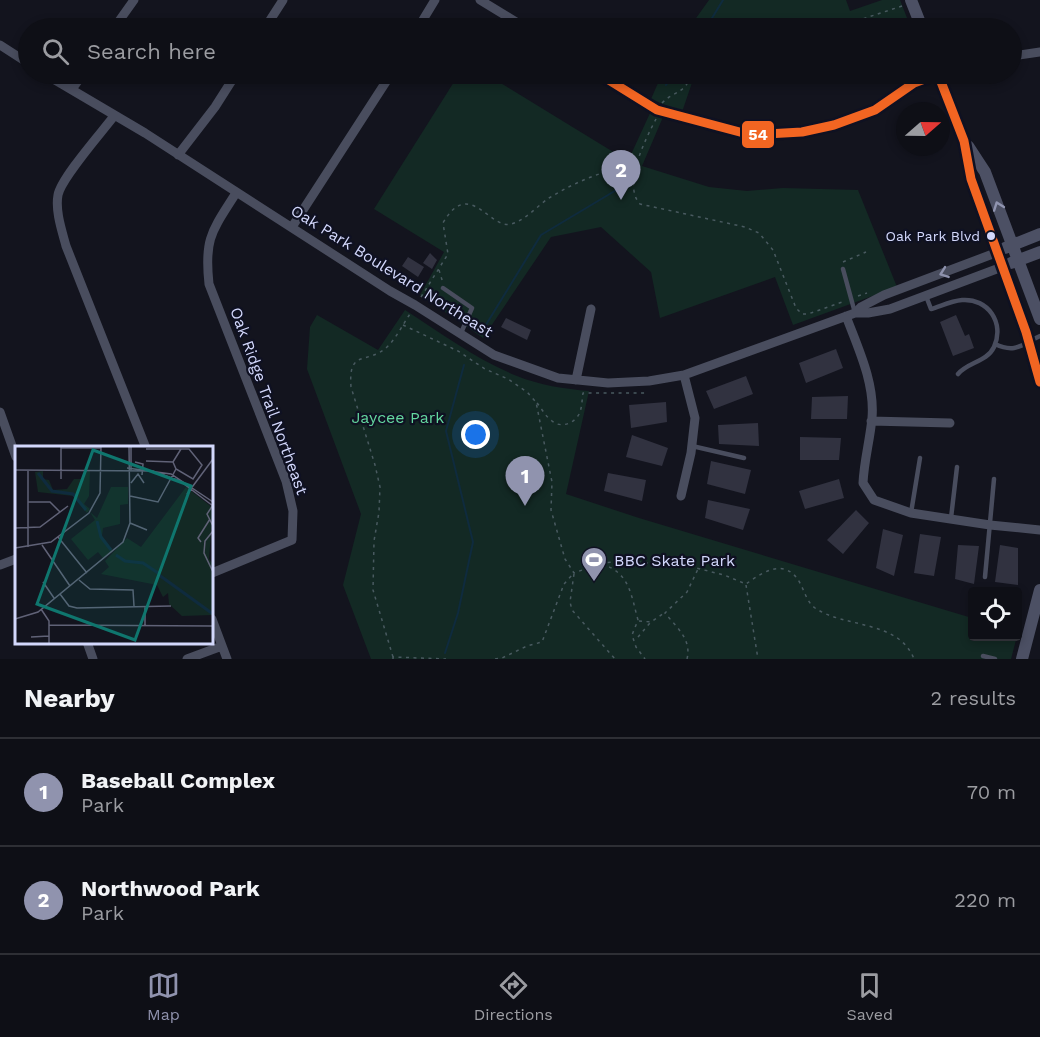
<!DOCTYPE html>
<html lang="en">
<head>
<meta charset="utf-8">
<style>
  body { margin:0; font-family:"Work Sans",sans-serif; background:#1c1d23; color:#f1f3f6 }
  .controls { position:absolute; right:18px; bottom:18px; display:grid; overflow:hidden; border-radius:6px; box-shadow:0 3px 9px #0003 }
  .controls button { width:54px; height:54px; display:grid; place-items:center; padding:0; border:0; border-bottom:2px solid #2e2f35; background:#0e0f16; color:#f1f3f6; font:30px sans-serif }
  .compass { position:absolute; left:896px; top:102px; width:54px; height:54px; border-radius:50%; background:#0e0f16; box-shadow:0 3px 9px #0003; rotate:70deg }
  .you { position:absolute; left:476px; top:435px; width:21px; height:21px; margin:-15px; border:4px solid #fff; border-radius:50%; background:#1a73e8; box-shadow:0 0 0 9px #1a73e833 }
  .badge { display:grid; place-items:center; width:39px; height:39px; border-radius:50%; background:#9093ae; color:#fff; font-size:20px; font-weight:700 }
  .pin { position:absolute; translate:-50% -50px; filter:drop-shadow(0 2px 3px #0008) }
  .pin::after { content:''; position:absolute; top:32px; width:21px; height:18px; background:inherit; clip-path:polygon(0 0,100% 0,50% 100%) }
  .list { margin:0; padding:0; list-style:none }
  h2 { display:flex; justify-content:space-between; align-items:center; height:78px; margin:0; padding:0 24px; font-size:26px }
  h2 small { font-size:20px; font-weight:400; color:#9b9ca1 }
  .list li { display:grid; grid-template-columns:39px 1fr auto; gap:18px; align-items:center; box-sizing:border-box; height:108px; padding:0 24px; border-top:2px solid #2e2f35 }
  .list b { display:block; font-size:22px; white-space:nowrap }
  .list p { margin:0; font-size:20px; white-space:nowrap; color:#9b9ca1 }
  .list em { font-size:20px; font-style:normal; color:#9b9ca1 }
  .icon { flex:none; width:33px; height:33px; fill:none; stroke:currentColor; stroke-width:2; stroke-linecap:round; stroke-linejoin:round }
  .map { position:relative; flex:none; width:1040px; height:659px; overflow:hidden }
  .search { position:absolute; background:#0e0f16; box-shadow:0 3px 9px #0003; left:18px; right:18px; top:18px; height:66px; display:flex; align-items:center; gap:15px; box-sizing:border-box; padding:0 21px; border-radius:33px; color:#9b9ca1; font-size:22px }
  .sheet { height:294px; background:#0e0f16 }
  nav { display:flex; justify-content:space-around; align-items:center; box-sizing:border-box; height:84px; border-top:2px solid #2e2f35; background:#0e0f16; font-size:16px; color:#9b9ca1 }
  nav a { display:grid; justify-items:center; gap:3px }
  nav .on { color:#9093ae }
  .map>svg:first-child { display:block }
  .green { fill:#132924 }
  .lines { fill:none; stroke-linecap:round; stroke-linejoin:round }
  .stream { stroke:#0f2b3e; stroke-width:2 }
  .building { fill:#313240 }
  .path { stroke:#495a60; stroke-width:1.5; stroke-dasharray:3 4.5; stroke-linecap:butt }
  .lane { stroke:#494d5e; stroke-width:4.5 }
  .street { stroke:#494d5e; stroke-width:9 }
  .secondary { stroke:#4c5064; stroke-width:12 }
  .bus-1-casing { stroke:#0f1122; stroke-width:14 }
  .bus-1 { stroke:#f26522; stroke-width:9 }
  .oneway { stroke:#9094b0 }
  .oneway2 { stroke:#8e92ad }
  .bus-dot { fill:#d3d8fc; stroke:#0f1122; stroke-width:2 }
  .labels { text-anchor:middle; dominant-baseline:central; stroke-width:4.5; stroke-linejoin:round; paint-order:stroke }
  .bus-label { font-size:14px; fill:#d3d8fc; stroke:#0f1122; text-anchor:end }
  .street-label { font-size:16px; fill:#d3d8fc; stroke:#0f1122 }
  .park-label { font-size:16px; fill:#64d79f; stroke:#0f1122 }
  .poi-label { font-size:16px; fill:#d3d8fc; stroke:#0f1122; text-anchor:start }
  .inset-river { fill:none; stroke:#0f2b3e; stroke-width:3 }
  .inset-road { fill:none; stroke:#606277; stroke-width:1.5 }
  .view { fill:#0f766e; fill-opacity:0.15; stroke:#0f766e; stroke-width:3 }
  .inset-edge { fill:none; stroke:#d3d8fc; stroke-width:3 }
  .line-badge { stroke:#0f1122; stroke-width:2 }
  .badge-label { font-size:16px; text-anchor:middle; font-weight:bold; fill:#fff }
</style>
</head>
<body>
<div class="map">
<svg width="1040" height="659" viewBox="0 0 1040 659">
  <rect width="100%" height="100%" fill="#13141e"/>
  <path class="green" d="M709 0H846L850 11 882 0H900L909 23 895 28H689Z
    M459 74H486L628 161 651 111 663 117 642 166 709 187 747 191 783 188 858 190 897 287 793 325 775 277 660 318 651 272 601 227 551 237 483 338 420 295 444 252 374 209Z
    M662 74H695L682 112 651 99Z
    M405 310C441 333 477 360 517 376 539 385 565 389 589 391L566 494 639 518 972 618V636H1017L1011 659H371L343 585 361 514 307 369 310 327 317 315 378 350Z"/>
  <g class="lines">
    <path class="stream" d="M706 28 723 0
      M666 85 674 74
      M484 328 541 235 618 189 627 179
      M445 653 458 613 473 542 446 431 464 365"/>
  </g>
  <path class="building" d="M430 253 437 260 432 269 423 263Z
    M408 257 424 267 418 277 402 266Z
    M956 315 965 336 969 334 974 348 953 356 940 322Z
    M506 318 531 330 527 340 501 327Z
    M836 349 843 368 806 383 799 363Z
    M746 376 753 394 714 409 706 391Z
    M848 396 847 419H811L812 397Z
    M666 402 667 422 631 428 629 405Z
    M758 423 759 446 719 444 718 425Z
    M632 435 668 448 662 466 626 457Z
    M800 437 841 438 839 460H800Z
    M711 461 751 470 745 494 707 484Z
    M608 473 646 480 642 501 604 491Z
    M839 479 844 498 805 509 799 491Z
    M708 500 750 509 743 530 705 518Z
    M856 510 869 523 843 554 827 540Z
    M883 529 903 535 894 576 876 568Z
    M920 534 941 537 934 576 914 573Z
    M958 545 979 546 974 584 955 579Z
    M1000 545 1018 548V585L995 582Z"/>
  <g class="lines">
    <path class="path" d="M835 28 902 6
      M662 103C675 90 684 95 692 74
      M656 119C646 138 622 185 640 204L745 227 759 233 773 250 796 308 802 314H808L845 301
      M843 262 866 252
      M439 270 443 283
      M858 296 867 293
      M421 297 448 254 443 223C469 177 490 230 511 224 526 220 537 206 549 198 575 182 604 170 634 165
      M403 325 458 351 485 369 508 379 527 392 536 402 552 482 551 510 565 559 574 573 602 563 626 561 692 567 724 575 746 584C756 577 771 566 784 569 804 575 802 599 815 608 844 628 899 620 914 659
      M537 403C542 409 546 417 552 421 561 429 576 423 580 412 582 406 582 400 583 393H646
      M602 564C630 573 631 595 638 620L632 635 636 647 645 659
      M574 574 570 602 572 610 615 659
      M746 585 758 659
      M639 621 651 622 664 613
      M638 637 650 623
      M393 657 373 590 374 541 379 512 380 487 375 465 351 387C348 347 368 366 388 346 397 337 403 324 410 314
      M393 659V657L446 659
      M495 659 502 658 527 646 542 642 564 584 573 574
      M687 659C692 639 676 627 665 613L687 592 698 569"/>
    <path class="lane" d="M843 269 855 313
      M443 288 472 308 461 333
      M926 296 931 309C941 306 951 301 962 300 988 298 1005 323 994 347 987 362 968 362 958 374
      M995 344C1016 354 1022 344 1040 336
      M692 446 744 458
      M911 513 920 458
      M951 518 957 467
      M985 577 994 479
      M983 656 995 659"/>
    <path class="street" d="M480 0 526 28
      M114 28 134 0
      M265 28 283 0
      M418 28 435 0
      M0 45 28 63
      M1012 56 1040 52
      M45 74 145 133 390 291 415 305 494 355 558 378 608 383 649 381 684 375 855 313H868L890 309 1002 267
      M599 74 657 110 751 135 802 132 834 125 875 110 914 83 938 74
      M72 89 83 74
      M114 116C102 132 61 178 58 195 55 211 62 231 66 246L146 448
      M178 155 215 107 236 74
      M292 227 391 74
      M855 313 861 307 884 295 998 252
      M846 316C858 348 875 383 872 418 870 440 864 461 863 483L874 500 911 513 990 525 1040 530
      M576 380 591 309
      M0 412 16 457
      M871 421 950 423
      M681 496 691 453 695 418 684 375
      M0 565 16 559
      M212 573 292 540 293 511 286 481 209 284C204 238 212 231 236 193
      M212 619 227 659
      M87 642 93 659
      M187 659 222 646"/>
    <path class="secondary" d="M911 0 922 28
      M938 74 964 141 971 179 1026 332 1040 382
      M968 146 985 172 1040 319
      M1005 248 1040 234
      M1011 263 1040 252
      M1022 659 1040 590"/>
    <defs>
      <path id="bus-1" d="M599 74 657 110 751 135 802 132 834 125 875 110 914 83 938 74 964 141 971 179 1026 332 1040 382"/>
    </defs>
    <use href="#bus-1" class="bus-1-casing"/>
    <use href="#bus-1" class="bus-1"/>
  </g>
  <defs><path id="oneway-chevron" d="M-2-3.5L2.5 0L-2 3.5" fill="none" stroke-width="1.6" stroke-linecap="round" stroke-linejoin="round" transform="scale(1.5)"/></defs>
  <use class="oneway" href="#oneway-chevron" transform="translate(998 206) rotate(-110)"/>
  <use class="oneway2" href="#oneway-chevron" transform="translate(944 273) rotate(160)"/>
  <defs>
    <symbol id="stadium-pin" viewBox="-11 -11 22 30"><path d="M0 17L-7.5 6A9.5 9.5 0 1 1 7.5 6Z" fill="#9093ae" stroke="#0f1122"/><path d="M0-5a6.5 5 0 1 0 0 10a6.5 5 0 1 0 0-10ZM-3.5-1.8h7v3.6h-7Z" fill="#fff"/></symbol>
  </defs>
  <g fill-rule="evenodd">
    <use href="#stadium-pin" x="579" y="545" width="30" height="40"/>
  </g>
  <circle class="bus-dot" cx="991" cy="236" r="5"/>
  <g class="labels">
    <g class="bus-label">
      <text x="980" y="236">Oak Park Blvd</text>
    </g>
    <g class="street-label">
      <text transform="translate(392 271) rotate(32)">Oak Park Boulevard Northeast</text>
      <text transform="translate(269 401) rotate(70)">Oak Ridge Trail Northeast</text>
    </g>
    <g class="park-label">
      <text x="398" y="417">Jaycee Park</text>
    </g>
    <g class="poi-label">
      <text x="614" y="560">BBC Skate Park</text>
    </g>
  </g>
  <g transform="translate(15 446)">
    <rect width="198" height="198" fill="#13141e"/>
    <path d="M28 25V33L34 34 38 44 52 43 59 33H69L70 25H75L74 50 69 58 75 63 72 67 58 50 23 46 20 26ZM96 41H113V58L105 59V78L88 82 87 90 98 105 88 112 83 106 73 114 56 93 80 74 75 66 82 72ZM171 41 198 62 194 113 198 118V169L167 170 154 158 153 147 148 151 142 139 86 128 94 121 90 115 112 92 126 101Z" fill="#132924"/>
    <path class="inset-river" d="M23 27 37 45 58 48 71 64M82 75 86 91 96 104M101 109 110 115 128 117 143 127M144 129 198 168"/>
    <path class="inset-road" d="M46 1V33M46 2H86M131 3H174L187 19 178 33 161 23 158 16M131 15 158 16 166 3M120 16 128 18 127 29M112 22 156 28 198 56M0 24 138 25 165 35 198 60M116 24V0M116 37 123 28 129 37M172 48 198 13M115 50 143 56 161 23M13 56H35L45 66M198 59 192 68 198 80M115 77 132 84M0 82 25 81 53 60M198 85 190 95 189 107 198 126M43 91 72 127M186 96 183 92 195 73M27 99 55 140M13 101V24M0 102 36 96 74 67 85 47 86 0M64 134 75 143 118 144 119 160M28 136 39 152M45 148 54 160 62 162 156 160M130 160V180M26 163 34 175V198M0 173 23 166 108 96 115 77 114 0M34 179 198 180M16 191 34 190"/>
    <path class="view" d="M78 4 176 40 120 194 22 158Z"/>
    <rect width="198" height="198" class="inset-edge"/>
  </g>
  <rect class="line-badge" x="741" y="120" width="34" height="29" rx="6" fill="#f26522"/>
  <g class="badge-label">
    <text x="758" y="140">54</text>
  </g>
</svg>
<div class="controls">
<button><svg class="icon" aria-label="locate" viewBox="0 0 24 24"><circle cx="12" cy="12" r="6"/><path d="M12 2v4M12 18v4M2 12h4M18 12h4"/></svg></button>
</div>
<svg class="compass" viewBox="-18 -18 36 36"><path d="M0-13l5 13h-10z" fill="#e53935"/><path d="M0 13l5-13h-10z" fill="#9b9ca1"/></svg>
<div class="you"></div>
<div class="pin badge" style="left:525px;top:506px">1</div>
<div class="pin badge" style="left:621px;top:200px">2</div>
<div class="search"><svg class="icon" aria-label="search" viewBox="0 0 24 24"><circle cx="10" cy="10" r="6"/><path d="M15 15l6 6"/></svg>Search here</div>
</div>
<section class="sheet">
<h2>Nearby<small>2 results</small></h2>
<ul class="list">
<li><span class="badge">1</span><div><b>Baseball Complex</b><p>Park</p></div><em>70 m</em></li>
<li><span class="badge">2</span><div><b>Northwood Park</b><p>Park</p></div><em>220 m</em></li>
</ul>
</section>
<nav>
<a class="on"><svg class="icon" aria-label="map" viewBox="0 0 24 24"><path d="M3 6l6-2 6 2 6-2v14l-6 2-6-2-6 2zM9 4v14M15 6v14"/></svg>Map</a>
<a><svg class="icon" aria-label="directions" viewBox="0 0 24 24"><path d="M12 3l9 9-9 9-9-9zM9 14v-3h6M13 9l2 2-2 2"/></svg>Directions</a>
<a><svg class="icon" aria-label="saved" viewBox="0 0 24 24"><path d="M7 4h10v16l-5-4-5 4z"/></svg>Saved</a>
</nav>
</body>
</html>
